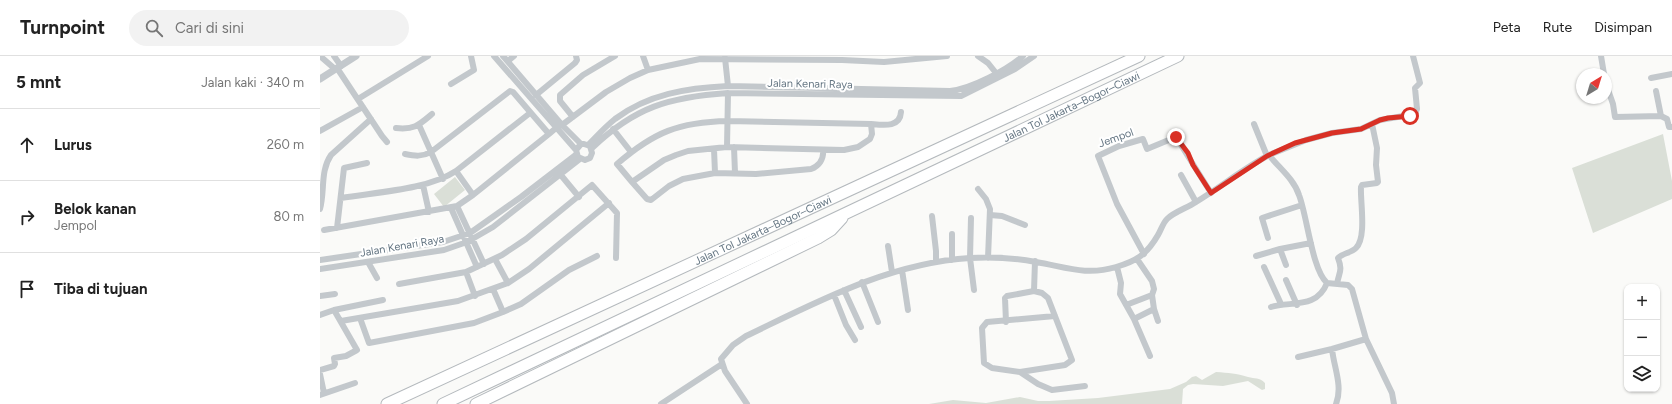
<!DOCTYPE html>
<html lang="id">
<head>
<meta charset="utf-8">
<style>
  body { margin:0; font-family:Figtree,sans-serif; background:#f2f2f2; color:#222 }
  .controls { position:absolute; right:12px; bottom:12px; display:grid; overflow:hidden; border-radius:8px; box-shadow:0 1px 3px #0004 }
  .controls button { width:36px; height:36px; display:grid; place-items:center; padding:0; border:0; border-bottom:1px solid #e0e0e0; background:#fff; color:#222; font:20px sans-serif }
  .compass { position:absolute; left:1256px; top:12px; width:36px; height:36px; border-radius:50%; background:#fff; box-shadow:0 1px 3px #0004; rotate:38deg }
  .stop { position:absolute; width:12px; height:12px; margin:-9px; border:3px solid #d93025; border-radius:50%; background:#fff }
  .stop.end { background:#d93025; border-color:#fff; box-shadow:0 1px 4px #0008 }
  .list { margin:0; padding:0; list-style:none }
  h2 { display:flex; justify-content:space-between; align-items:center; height:52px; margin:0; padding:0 16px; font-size:17px }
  h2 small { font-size:13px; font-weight:400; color:#767676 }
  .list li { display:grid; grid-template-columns:26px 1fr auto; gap:12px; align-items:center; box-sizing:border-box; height:72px; padding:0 16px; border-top:1px solid #e0e0e0 }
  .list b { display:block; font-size:15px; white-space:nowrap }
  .list p { margin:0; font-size:13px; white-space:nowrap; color:#767676 }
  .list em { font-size:13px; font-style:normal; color:#767676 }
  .icon { flex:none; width:22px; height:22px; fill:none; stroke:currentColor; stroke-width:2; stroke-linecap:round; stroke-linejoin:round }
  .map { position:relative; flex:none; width:1352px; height:348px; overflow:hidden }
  header { display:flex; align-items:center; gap:24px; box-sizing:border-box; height:56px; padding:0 20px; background:#fff; border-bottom:1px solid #e0e0e0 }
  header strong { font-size:19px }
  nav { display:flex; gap:22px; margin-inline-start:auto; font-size:14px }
  .search { width:280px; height:36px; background:#f2f2f2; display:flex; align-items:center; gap:10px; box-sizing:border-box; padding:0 14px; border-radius:22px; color:#767676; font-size:15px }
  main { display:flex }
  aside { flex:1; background:#fff }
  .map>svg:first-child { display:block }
  .green { fill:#dadfd7 }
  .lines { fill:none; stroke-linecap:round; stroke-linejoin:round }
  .motorway-casing { stroke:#b4b9bd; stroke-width:13 }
  .minor { stroke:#c3c8cc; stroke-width:6 }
  .tertiary { stroke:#c3c8cc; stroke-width:7 }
  .motorway { stroke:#fff; stroke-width:11 }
  .route { stroke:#d93025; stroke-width:5 }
  .labels { text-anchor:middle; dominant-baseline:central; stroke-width:4; stroke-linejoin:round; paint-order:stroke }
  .street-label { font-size:11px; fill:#657683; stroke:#fff }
</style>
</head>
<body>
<header>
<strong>Turnpoint</strong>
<div class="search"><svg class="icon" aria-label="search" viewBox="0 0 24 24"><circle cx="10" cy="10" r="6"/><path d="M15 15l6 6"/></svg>Cari di sini</div>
<nav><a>Peta</a><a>Rute</a><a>Disimpan</a></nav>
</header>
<main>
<aside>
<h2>5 mnt<small>Jalan kaki · 340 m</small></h2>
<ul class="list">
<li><svg class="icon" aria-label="ahead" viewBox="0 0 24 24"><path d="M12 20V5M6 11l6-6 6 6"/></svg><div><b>Lurus</b></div><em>260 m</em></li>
<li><svg class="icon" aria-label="right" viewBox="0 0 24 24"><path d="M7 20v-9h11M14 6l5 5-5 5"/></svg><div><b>Belok kanan</b><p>Jempol</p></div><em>80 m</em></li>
<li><svg class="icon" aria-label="arrive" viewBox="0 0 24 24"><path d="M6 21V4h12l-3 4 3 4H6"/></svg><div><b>Tiba di tujuan</b></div></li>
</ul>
</aside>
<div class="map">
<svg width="1352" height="348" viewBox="0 0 1352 348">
  <rect width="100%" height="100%" fill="#fafaf8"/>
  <path class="green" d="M1343 78 1352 125V143L1273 177 1252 112Z
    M135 121 145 134 124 151 114 138Z
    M896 316C909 317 916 317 928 321 935 323 939 321 945 327V333L942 334 928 325 903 330 873 328 868 329 863 333 862 348H609L633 344 666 347 700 341 718 345H729L778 342 850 333 866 326 872 321 876 320 882 324Z"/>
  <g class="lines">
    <defs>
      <g id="motorway">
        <path id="s1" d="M67 348 819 0"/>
        <path id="s2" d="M123 348 858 0"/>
        <path d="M156 348 498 182 511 174 522 162"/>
      </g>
    </defs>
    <use href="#motorway" class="motorway-casing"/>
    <path class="minor" d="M0 0 15 13
      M14 0 21 10
      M174 0 256 94
      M183 0 242 69 261 88H264L270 90 272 97 270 102 265 104 258 101 256 94 261 88
      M323 0 328 14
      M658 0 668 7 676 17
      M1281 0 1284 18
      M405 2 408 30
      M188 5 194 0
      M17 12 62 80 67 86
      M1331 22 1352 18
      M131 28 154 14 151 0
      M1286 28 1293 48 1295 61 1341 60 1347 63 1349 71H1352
      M1336 35 1341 60
      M216 39 255 7 257 4 256 0
      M38 43 108 0
      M253 61 240 45V39L263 19 295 0
      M551 68 552 78 550 83 538 91 524 94 407 91 368 95 356 99 344 104 312 126 297 108C334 76 359 66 408 65L551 68C563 69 580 72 581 56
      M934 68 947 100
      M99 69 123 123
      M242 69 286 36 310 22 328 14 380 3 522 4 564 6 627 0
      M76 72C94 74 99 69 112 58
      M293 73 311 96
      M0 75 43 51
      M268 89C277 80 285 71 295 63 328 38 367 32 408 30L630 35C651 33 687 14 703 0
      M407 91 408 37
      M414 91 415 117
      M272 92C315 51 349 41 408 37L641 40 695 13 714 0
      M394 93 395 117
      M85 98C95 100 102 101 111 96L190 35 193 36 229 78 236 72
      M949 99 986 84 1012 77 1041 73 1060 64 1095 58 1097 53 1095 32 1100 27 1093 0
      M136 115 153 139
      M240 118 259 141
      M861 119 876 146
      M312 126 327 143 331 144 349 130 363 123 395 117 436 118 491 113C499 110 504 103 503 94
      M103 129 109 156
      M658 133 666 143 670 153 668 202
      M21 142C56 136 107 134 136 115L210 57
      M137 150 164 208
      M131 152 157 211
      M0 153C5 135 0 115 11 99L51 63
      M670 159 682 160 705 169
      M612 160 616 195V206
      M651 162 650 202 654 234
      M17 172 24 112 47 107
      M4 174 137 150 153 139 229 78
      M948 182 942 162 982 149
      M568 190 572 216
      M960 193 966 209
      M824 198 797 148 778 100 799 90 823 83 827 93 856 81 891 137
      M936 200 960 193 991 187
      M175 203 188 227
      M817 203 832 225 834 233 832 239 834 253 814 263 830 300
      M0 204 123 186 150 177 201 141 257 98
      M632 204V178
      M48 206 57 222
      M797 211 801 227 800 238 814 263
      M944 211 961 248
      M0 213 124 194 147 186 173 171 260 103
      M582 214 588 254
      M146 216 155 240
      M966 224 977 249
      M542 226 558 266
      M79 228 146 216 182 199 206 183 272 129 297 157 296 202
      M1017 228C1019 216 1023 215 1018 202 1023 197 1031 197 1036 192 1047 181 1040 145 1041 131L1042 129 1057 127 1058 126 1056 109 1057 92 1052 68
      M173 233 183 256
      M524 234 541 271
      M514 239 526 269 535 284
      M0 240 15 238
      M806 249 832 239
      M951 251C971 245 997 253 1007 227
      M834 253 838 265
      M14 254 63 244
      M0 259 14 254 37 294 26 300 14 302 15 308 14 310 0 314
      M735 260 667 266 662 272 664 307 672 312 700 316 718 328 732 334 765 330
      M40 262 49 287 154 267 183 256 201 248 249 214 277 200
      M21 265 138 245 188 227 209 213 289 147
      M686 266 685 242 687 240 714 235
      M1012 293C1014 312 1023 330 1016 348
      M978 301 1012 293 1046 283
      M700 316 745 309 752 304 728 242 722 237 714 235 715 205
      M0 318 4 337
      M0 339 35 327
      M341 348 402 308
      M427 348 405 315 401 303 413 289 426 280C497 246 569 207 650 202 671 201 695 202 716 206 746 211 766 220 796 211 817 205 827 198 838 179 841 174 843 167 847 163 854 156 867 152 876 146 901 131 924 112 949 99 959 112 974 123 979 139 987 159 992 214 1007 227L1028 229 1032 233 1046 283 1072 337 1074 348"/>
    <path class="tertiary" d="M0 23 36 0"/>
    <use href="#motorway" class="motorway"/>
  </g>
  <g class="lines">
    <path class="route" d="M856 81 868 97 873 109 891 137 947 100 975 87 1012 77 1041 73 1060 64 1068 62 1090 60"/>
  </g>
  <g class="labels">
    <g class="street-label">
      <text transform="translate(490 28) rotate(1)">Jalan Kenari Raya</text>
      <text stroke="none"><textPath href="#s2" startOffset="695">Jalan Tol Jakarta–Bogor–Ciawi</textPath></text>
      <text transform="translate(796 82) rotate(-20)">Jempol</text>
      <text stroke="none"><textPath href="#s1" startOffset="414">Jalan Tol Jakarta–Bogor–Ciawi</textPath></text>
      <text transform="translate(82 190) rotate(-10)">Jalan Kenari Raya</text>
    </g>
  </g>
</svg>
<div class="controls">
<button>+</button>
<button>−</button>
<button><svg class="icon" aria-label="layers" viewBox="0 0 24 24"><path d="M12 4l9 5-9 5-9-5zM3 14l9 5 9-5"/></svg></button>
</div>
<svg class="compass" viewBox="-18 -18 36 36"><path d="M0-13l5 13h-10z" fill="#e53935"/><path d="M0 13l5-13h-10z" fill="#767676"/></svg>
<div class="stop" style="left:1090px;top:60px"></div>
<div class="stop end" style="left:856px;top:81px"></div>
</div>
</main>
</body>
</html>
